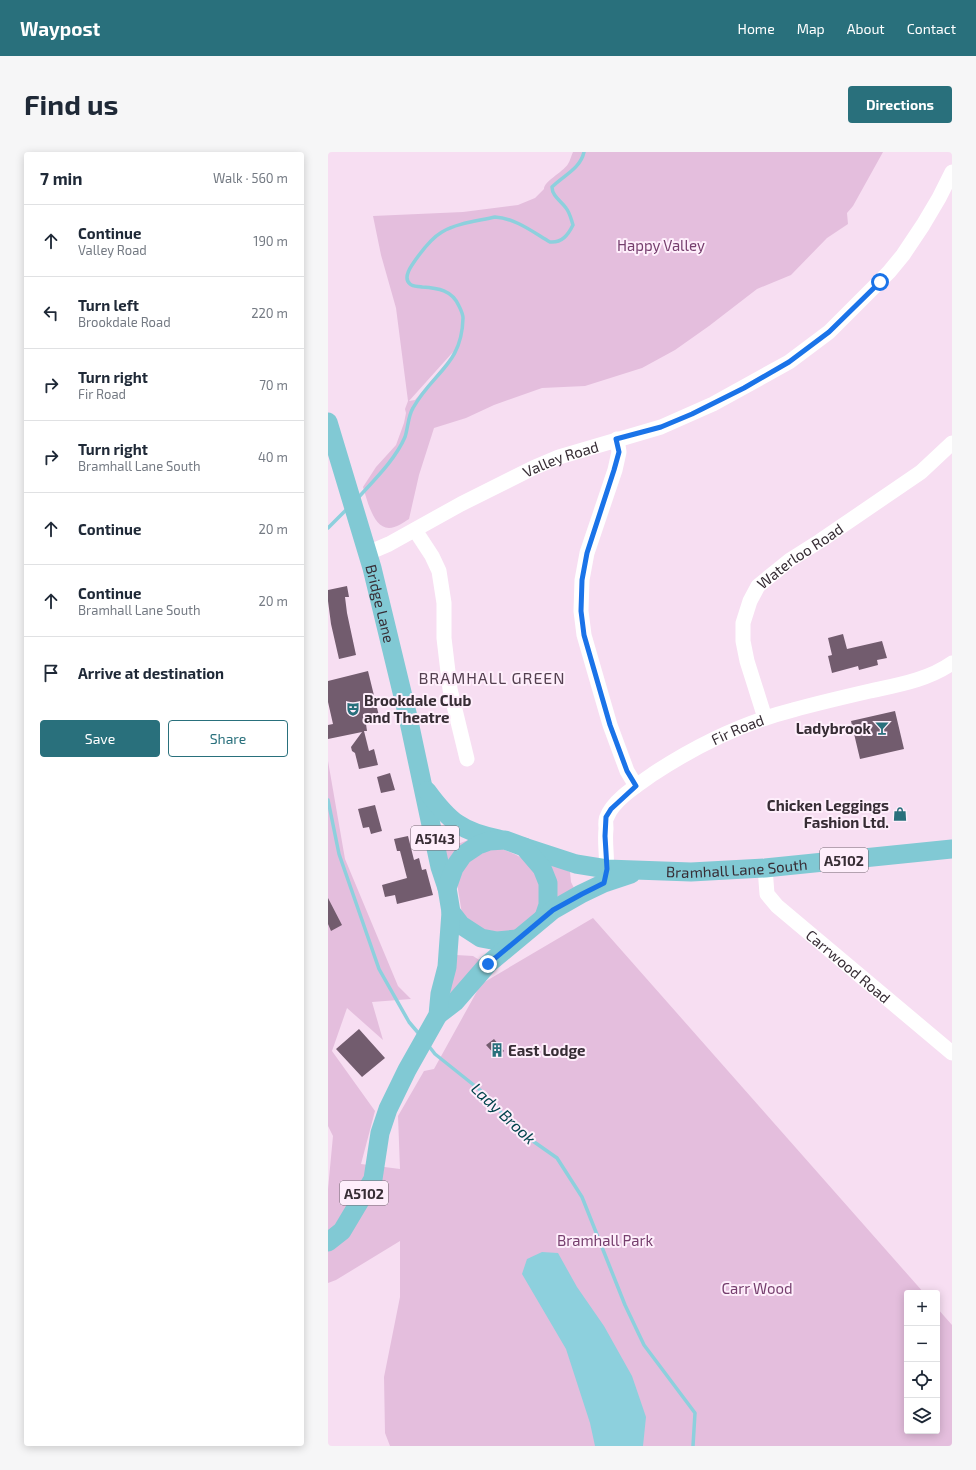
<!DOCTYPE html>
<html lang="en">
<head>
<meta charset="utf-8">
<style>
  body { margin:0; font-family:"Exo 2",sans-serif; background:#f6f6f7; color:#1f2937 }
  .controls { position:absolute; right:12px; bottom:12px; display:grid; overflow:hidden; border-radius:4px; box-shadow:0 2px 10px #0003 }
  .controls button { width:36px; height:36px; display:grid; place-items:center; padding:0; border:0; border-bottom:1px solid #e0e1e3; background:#fff; color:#1f2937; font:20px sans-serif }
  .stop { position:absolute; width:12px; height:12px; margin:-9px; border:3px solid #1a73e8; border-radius:50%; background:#fff }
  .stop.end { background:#1a73e8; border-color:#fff; box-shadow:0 1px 4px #0008 }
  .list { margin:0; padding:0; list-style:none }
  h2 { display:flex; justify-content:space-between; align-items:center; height:52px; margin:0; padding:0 16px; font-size:17px }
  h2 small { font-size:13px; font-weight:400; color:#747a83 }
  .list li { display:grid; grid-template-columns:26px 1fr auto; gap:12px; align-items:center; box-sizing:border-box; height:72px; padding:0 16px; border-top:1px solid #e0e1e3 }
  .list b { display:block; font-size:15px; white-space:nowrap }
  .list p { margin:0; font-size:13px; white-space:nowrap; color:#747a83 }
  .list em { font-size:13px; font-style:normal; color:#747a83 }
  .actions { display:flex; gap:8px; padding:12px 16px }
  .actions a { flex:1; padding:9px 0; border:1px solid #29707c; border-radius:4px; text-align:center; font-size:14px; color:#29707c }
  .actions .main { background:#29707c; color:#fff }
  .icon { flex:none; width:22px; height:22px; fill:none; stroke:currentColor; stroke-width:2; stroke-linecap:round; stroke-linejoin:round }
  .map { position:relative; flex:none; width:624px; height:1294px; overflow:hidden; border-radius:4px }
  header { display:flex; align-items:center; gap:24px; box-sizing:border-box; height:56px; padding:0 20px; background:#29707c; color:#fff }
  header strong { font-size:19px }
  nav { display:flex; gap:22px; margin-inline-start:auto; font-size:14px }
  .intro { display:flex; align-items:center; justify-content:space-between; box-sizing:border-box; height:96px; padding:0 24px }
  h1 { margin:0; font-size:28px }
  .button { padding:10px 18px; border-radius:4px; background:#29707c; color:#fff; font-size:14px; font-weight:700 }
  main { display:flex; gap:24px; padding:0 24px }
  aside { flex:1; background:#fff; border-radius:4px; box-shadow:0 2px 10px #0003 }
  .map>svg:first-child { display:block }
  .green { fill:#e4bedd; fill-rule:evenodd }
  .water { fill:#8dd0dd }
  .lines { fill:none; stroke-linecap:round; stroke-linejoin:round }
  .stream { stroke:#8dd0dd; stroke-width:3.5 }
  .building { fill:#725c6e }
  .minor { stroke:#fff; stroke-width:15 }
  .major { stroke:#81c9d4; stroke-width:19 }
  .route { stroke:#1a73e8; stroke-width:5 }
  .labels { text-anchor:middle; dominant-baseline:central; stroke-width:4; stroke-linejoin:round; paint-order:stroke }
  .shield { fill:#feeefb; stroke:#736770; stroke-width:1 }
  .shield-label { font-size:14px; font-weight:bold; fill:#372d35 }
  .park-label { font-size:15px; fill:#763f6e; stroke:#feeefb }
  .street-label { font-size:15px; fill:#372d35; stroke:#feeefb }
  .poi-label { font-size:15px; font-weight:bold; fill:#372d35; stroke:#feeefb; text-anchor:start }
  .neighbourhood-label { font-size:16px; letter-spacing:1px; fill:#544050; stroke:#feeefb }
  .water-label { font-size:16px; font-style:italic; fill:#03444d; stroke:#feeefb }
</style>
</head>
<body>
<header>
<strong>Waypost</strong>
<nav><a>Home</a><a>Map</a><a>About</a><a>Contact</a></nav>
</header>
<div class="intro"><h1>Find us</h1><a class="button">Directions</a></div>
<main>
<aside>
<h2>7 min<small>Walk · 560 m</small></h2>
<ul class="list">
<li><svg class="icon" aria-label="ahead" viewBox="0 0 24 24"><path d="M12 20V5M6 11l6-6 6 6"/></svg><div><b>Continue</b><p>Valley Road</p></div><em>190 m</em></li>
<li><svg class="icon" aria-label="left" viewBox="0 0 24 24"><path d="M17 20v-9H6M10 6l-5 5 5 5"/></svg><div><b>Turn left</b><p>Brookdale Road</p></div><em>220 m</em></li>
<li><svg class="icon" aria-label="right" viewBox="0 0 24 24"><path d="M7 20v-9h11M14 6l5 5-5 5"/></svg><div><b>Turn right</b><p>Fir Road</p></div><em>70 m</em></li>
<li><svg class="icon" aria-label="right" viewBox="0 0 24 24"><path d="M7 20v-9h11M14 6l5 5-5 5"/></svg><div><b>Turn right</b><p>Bramhall Lane South</p></div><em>40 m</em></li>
<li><svg class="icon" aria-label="ahead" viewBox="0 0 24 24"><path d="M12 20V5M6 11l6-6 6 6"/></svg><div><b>Continue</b></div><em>20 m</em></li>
<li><svg class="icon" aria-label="ahead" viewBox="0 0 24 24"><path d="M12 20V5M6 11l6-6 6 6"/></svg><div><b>Continue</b><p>Bramhall Lane South</p></div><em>20 m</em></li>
<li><svg class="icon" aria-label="arrive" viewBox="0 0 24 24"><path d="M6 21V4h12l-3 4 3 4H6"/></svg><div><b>Arrive at destination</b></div></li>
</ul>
<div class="actions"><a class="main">Save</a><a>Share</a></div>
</aside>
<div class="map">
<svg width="624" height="1294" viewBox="0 0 624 1294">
  <rect width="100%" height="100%" fill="#f7def2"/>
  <path class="green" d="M245 0H555L525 54 519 61 520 72 499 86 463 123 429 137 381 174 347 198 314 216 257 234 214 236 166 253 138 266 106 276 91 323 81 367C76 370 68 376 61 376 45 376 39 347 35 335L48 315 68 293 76 271 78 261 77 257 80 249 68 156 53 103 45 64 135 60 190 53 207 46 216 37C216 29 234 21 240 12 242 9 243 4 245 0ZM125 200 123 205 87 248 81 249Z
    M0 609 17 707 70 834 83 847 44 850 55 888 19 856 4 899 47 959 33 1012 72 1017 70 964 96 919 106 917 153 832 265 766 596 1141H579V1279H609V1156L624 1173V1294H62L57 1281 56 1225 72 1145V1089L8 1128 0 1131V1037L5 984 0 974Z
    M116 684C127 693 130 693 142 687L121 713 113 685Z
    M171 696C183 700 209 711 213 724 215 732 214 747 214 756L193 777 162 785 134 762 129 731 139 710 160 698Z
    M218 708 242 720 243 730 246 736 229 747Z
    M128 803 145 804 153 809 126 844 118 840Z"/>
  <path class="water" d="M214 1100 230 1101 249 1135 276 1174 304 1224 318 1265 315 1294H267L262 1271 238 1197 194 1122 199 1107Z"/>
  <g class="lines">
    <path class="stream" d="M29 347C46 328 67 308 77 285 80 276 80 264 85 256 105 220 134 213 135 166 135 162 133 158 131 154 124 138 110 136 94 135 90 134 85 135 82 132 76 127 80 119 84 113 92 101 102 87 114 80 129 71 150 69 167 65 187 66 205 80 222 90 234 91 240 83 245 73 243 67 242 61 238 56 233 49 224 44 224 35 236 23 252 17 256 0
      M0 376 19 357
      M0 648 11 702 51 817 81 870 92 883
      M100 893 107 902 152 938 192 980 229 1006 254 1045 297 1153 316 1193 367 1261 365 1294"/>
  </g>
  <path class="building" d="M19 434 21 445H17L19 461 28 503 11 507 3 472 0 449V438Z
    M515 482 519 497 554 489 559 506 549 508 550 513 531 518 530 514 504 521 500 504 504 503 500 486Z
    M40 519 52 568 38 572 39 579H36L41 599 46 597 50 613 31 617 27 601 24 599 23 595 34 580 0 587V573L5 572 0 550V529Z
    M567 559 576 597 532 607 523 569Z
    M62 621 67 638 53 641 49 625Z
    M47 653 54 679 43 682 41 675 35 676 30 657Z
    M80 684 86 708 91 706 94 718 98 717 105 743 69 752 67 743 57 745 54 733 79 726 72 699H69L66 687Z
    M0 746 14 773 3 779 0 772Z
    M31 877 57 906 34 925 8 897Z
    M166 887 176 899 169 905 158 893Z"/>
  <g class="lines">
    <g class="minor">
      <path d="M289 287 291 300 287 318 259 401 254 428 253 459 256 483 282 573 299 619 308 634"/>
      <path d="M87 378 104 404 111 419 116 451V486L122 537 139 607"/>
      <path id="s1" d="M40 401 61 392 133 352 205 316 231 305 333 275 385 252 461 210 501 180 561 120 575 103 595 73 611 46 624 20"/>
      <path id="s2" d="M437 566 419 509 415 489V471L422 449 430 434 462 408 492 389 593 320 624 291"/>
      <path id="s3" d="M437 716 439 742 449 754 624 901"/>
      <path id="s4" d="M277 728C281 711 276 694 278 677 278 673 277 668 279 665 285 648 311 632 325 622 369 593 414 571 465 558 490 551 516 545 542 539 569 533 600 528 624 511"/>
    </g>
    <g class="major">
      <path id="s5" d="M0 270 44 416 80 565 112 715 119 736"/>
      <path d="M99 639C121 669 134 680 171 687"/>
      <path id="s6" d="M196 695 248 712 279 717 363 720 437 716 624 697"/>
      <path d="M189 787 169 789 153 786 133 773 123 760 119 736 126 716 135 703 150 693 161 689 177 688 196 695 214 716 220 731V753L216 765"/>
      <path d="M110 863 127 850 160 812 225 758 253 742 276 731 303 722"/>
      <path d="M0 1090 14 1079 45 1027 52 981 60 957 79 918 110 863 112 842 119 815 123 760"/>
    </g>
  </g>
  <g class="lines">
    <path class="route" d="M160 812 225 758 254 742 276 731 279 717 277 684 278 665 283 657 308 634 299 619 282 573 256 483 253 459 254 428 259 401 286 318 291 300 288 287 333 275 364 262 416 236 461 210 501 180 552 130"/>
  </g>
  <defs>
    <symbol id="theatre-bare" viewBox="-9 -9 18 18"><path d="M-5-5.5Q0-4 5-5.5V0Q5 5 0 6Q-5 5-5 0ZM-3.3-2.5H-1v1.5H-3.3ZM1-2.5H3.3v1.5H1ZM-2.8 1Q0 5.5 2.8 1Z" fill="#29707c" stroke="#feeefb" stroke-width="2.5" paint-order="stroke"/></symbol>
    <symbol id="bar-bare" viewBox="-9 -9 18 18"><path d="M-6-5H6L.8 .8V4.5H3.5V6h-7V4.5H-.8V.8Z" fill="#29707c" stroke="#feeefb" stroke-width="2.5" paint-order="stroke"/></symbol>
    <symbol id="shop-bare" viewBox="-9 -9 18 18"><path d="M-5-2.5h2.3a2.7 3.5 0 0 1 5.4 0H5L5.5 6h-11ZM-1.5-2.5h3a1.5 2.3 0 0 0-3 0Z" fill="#29707c" stroke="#feeefb" stroke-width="2.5" paint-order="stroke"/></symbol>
    <symbol id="building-bare" viewBox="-9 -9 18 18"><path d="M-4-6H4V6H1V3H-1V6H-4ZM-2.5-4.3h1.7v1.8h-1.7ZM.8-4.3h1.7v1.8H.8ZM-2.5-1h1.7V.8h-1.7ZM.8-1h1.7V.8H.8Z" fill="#29707c" stroke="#feeefb" stroke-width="2.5" paint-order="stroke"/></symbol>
  </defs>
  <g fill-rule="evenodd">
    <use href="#theatre-bare" x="15" y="547" width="20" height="20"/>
    <use href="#bar-bare" x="544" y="566" width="20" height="20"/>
    <use href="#shop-bare" x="562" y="652" width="20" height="20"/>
    <use href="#building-bare" x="159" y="888" width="20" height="20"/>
  </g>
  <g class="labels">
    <g class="shield">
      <rect x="83" y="674" width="48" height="24" rx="3"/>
      <rect x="492" y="696" width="48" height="24" rx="3"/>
      <rect x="12" y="1029" width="48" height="24" rx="3"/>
    </g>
    <g class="shield-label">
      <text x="107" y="686">A5143</text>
      <text x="516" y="708">A5102</text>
      <text x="36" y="1041">A5102</text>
    </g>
    <g class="park-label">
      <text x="333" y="93">Happy Valley</text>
      <text x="277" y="1088">Bramhall Park</text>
      <text x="429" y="1136">Carr Wood</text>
    </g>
    <g class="street-label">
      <text stroke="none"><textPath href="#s1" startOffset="215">Valley Road</textPath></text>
      <text stroke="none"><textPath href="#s2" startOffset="190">Waterloo Road</textPath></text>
      <text stroke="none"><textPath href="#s5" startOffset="189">Bridge Lane</textPath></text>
      <text stroke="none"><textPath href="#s4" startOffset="223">Fir Road</textPath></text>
      <text stroke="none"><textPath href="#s6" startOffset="216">Bramhall Lane South</textPath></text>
      <text stroke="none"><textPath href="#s3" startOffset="135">Carrwood Road</textPath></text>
    </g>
    <g class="poi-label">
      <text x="36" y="548">Brookdale Club<tspan x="36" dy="17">and Theatre</tspan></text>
      <text x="543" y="576" text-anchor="end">Ladybrook</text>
      <text x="561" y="653" text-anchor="end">Chicken Leggings<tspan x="561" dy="17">Fashion Ltd.</tspan></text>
      <text x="180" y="898">East Lodge</text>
    </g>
    <g class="neighbourhood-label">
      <text x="164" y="525">BRAMHALL GREEN</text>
    </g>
    <g class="water-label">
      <text transform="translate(176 961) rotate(43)">Lady Brook</text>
    </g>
  </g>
</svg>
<div class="controls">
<button>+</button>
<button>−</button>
<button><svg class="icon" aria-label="locate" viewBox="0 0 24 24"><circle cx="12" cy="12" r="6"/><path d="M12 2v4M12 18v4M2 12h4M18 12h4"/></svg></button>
<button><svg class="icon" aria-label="layers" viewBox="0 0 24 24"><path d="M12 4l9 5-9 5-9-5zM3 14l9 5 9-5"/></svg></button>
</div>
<div class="stop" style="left:552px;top:130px"></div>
<div class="stop end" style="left:160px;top:812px"></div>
</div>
</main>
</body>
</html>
